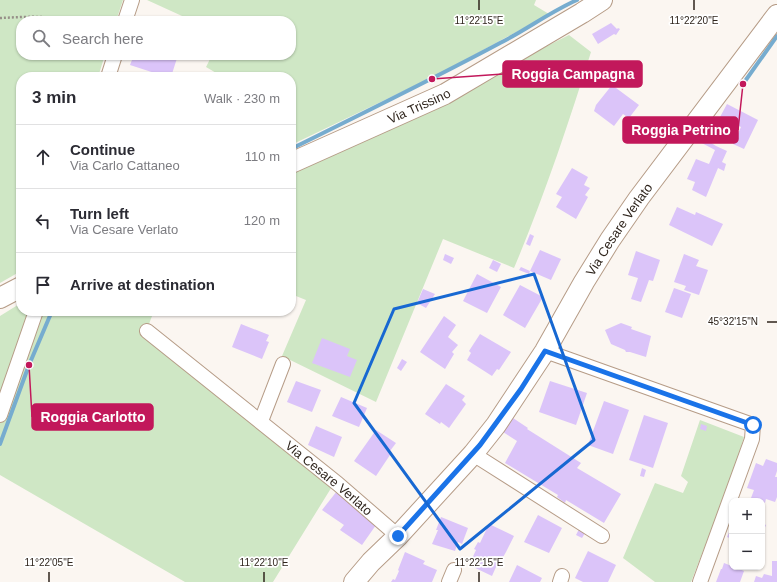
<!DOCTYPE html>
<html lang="en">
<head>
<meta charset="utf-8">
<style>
  body { margin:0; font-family:Helvetica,sans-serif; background:#f7f7f7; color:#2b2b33 }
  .controls { position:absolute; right:12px; bottom:12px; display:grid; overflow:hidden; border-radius:8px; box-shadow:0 1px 3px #0004 }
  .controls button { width:36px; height:36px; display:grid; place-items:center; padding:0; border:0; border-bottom:1px solid #e1e1e2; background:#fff; color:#2b2b33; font:20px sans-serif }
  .stop { position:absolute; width:12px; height:12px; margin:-9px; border:3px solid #1a73e8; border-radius:50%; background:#fff }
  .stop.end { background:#1a73e8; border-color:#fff; box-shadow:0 1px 4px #0008 }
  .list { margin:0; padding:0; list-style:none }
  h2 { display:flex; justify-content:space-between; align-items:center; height:52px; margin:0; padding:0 16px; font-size:17px }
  h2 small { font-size:13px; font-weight:400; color:#7c7c81 }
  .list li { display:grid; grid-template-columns:26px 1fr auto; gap:12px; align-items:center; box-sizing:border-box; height:64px; padding:0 16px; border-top:1px solid #e1e1e2 }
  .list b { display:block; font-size:15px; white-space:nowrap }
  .list p { margin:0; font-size:13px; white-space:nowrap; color:#7c7c81 }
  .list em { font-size:13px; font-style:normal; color:#7c7c81 }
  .icon { flex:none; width:22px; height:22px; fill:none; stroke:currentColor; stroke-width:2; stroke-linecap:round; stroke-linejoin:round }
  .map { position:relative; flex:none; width:777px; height:582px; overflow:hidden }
  .search { position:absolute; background:#fff; box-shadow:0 1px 3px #0004; left:16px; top:16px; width:280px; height:44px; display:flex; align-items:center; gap:10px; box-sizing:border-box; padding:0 14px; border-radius:16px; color:#7c7c81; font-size:15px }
  .panel { position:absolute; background:#fff; box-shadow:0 1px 3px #0004; left:16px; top:72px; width:280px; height:244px; border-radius:16px }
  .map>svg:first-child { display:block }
  .green { fill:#cfe7c5 }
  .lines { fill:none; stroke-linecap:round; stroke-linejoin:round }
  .stream { stroke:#76accf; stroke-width:4 }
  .building { fill:#dbc4f9 }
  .street-casing { stroke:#b69c87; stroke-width:16 }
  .secondary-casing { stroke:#b69c87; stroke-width:22 }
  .path { stroke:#968f88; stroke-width:2.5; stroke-dasharray:2 2; stroke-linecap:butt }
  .street { stroke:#fff; stroke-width:14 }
  .secondary { stroke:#fff; stroke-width:20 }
  .route { stroke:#1a73e8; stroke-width:5 }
  .marked { fill:none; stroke:#1768d2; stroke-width:3; stroke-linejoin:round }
  .ticks { fill:none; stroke:#2f251d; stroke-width:1.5 }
  .labels { text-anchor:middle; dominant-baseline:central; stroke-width:3.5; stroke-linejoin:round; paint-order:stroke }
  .street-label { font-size:13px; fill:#2f251d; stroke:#fff }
  .ticks-label { font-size:10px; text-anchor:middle; fill:#2f251d; stroke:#fff; stroke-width:3.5; stroke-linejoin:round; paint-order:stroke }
  .leader { fill:none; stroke:#c2185b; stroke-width:1.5 }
  .callout-dot { fill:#c2185b; stroke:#fff; stroke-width:1.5 }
  .callout { fill:#c2185b; stroke:#c2185b; stroke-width:1.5 }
  .callout-label { font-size:14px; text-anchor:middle; font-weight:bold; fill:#fff }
</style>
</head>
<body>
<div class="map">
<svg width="777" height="582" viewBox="0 0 777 582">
  <rect width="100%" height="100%" fill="#fbf6f1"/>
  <path class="green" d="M0 0H123L116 21H21V55H105L98 77H21V271L0 283Z
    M147 0H536L534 5 549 14 441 73 291 145V77H223L206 67 212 55H291V21H193Z
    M569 35 591 52C568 125 544 197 514 268L443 239 376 402 282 356 306 300 291 294V171L451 94Z
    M21 303V311H154L147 329 333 485 273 582H185L0 475V316Z
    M700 420 744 437 732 476 691 582H655L623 558 655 483 683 493 688 482 681 476Z"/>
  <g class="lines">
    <path class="stream" d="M743 84 777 36
      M291 149C361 114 431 80 500 43 526 30 550 12 577 0
      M0 444 29 365 52 311"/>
  </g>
  <path class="building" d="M611 23 617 29 618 28 620 29 616 35 614 34 598 44 592 34Z
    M134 55H178L171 77H167L130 65Z
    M612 85 639 105 629 118 623 114 614 126 594 111 596 105Z
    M727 104 758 120 744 149 733 144 741 127 720 117Z
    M702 137 716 146 727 151 722 162 726 164 724 171 718 168 706 197 692 190 695 182 687 179 696 159 709 164 715 150 698 141Z
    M572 168 588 177 584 185 590 188 585 195 588 197 576 219 556 207 562 197 556 194Z
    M677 207 695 215 696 212 723 224 712 246 669 225Z
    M530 234 534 236 530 246 526 244Z
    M540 250 561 259 551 280 530 271Z
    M636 251 660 260 653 281 649 280 641 302 631 299 638 278 628 275Z
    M445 254 454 258 451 264 443 260Z
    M684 254 699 260 696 266 708 270 699 295 684 290 686 286 674 282Z
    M493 260 501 264 497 272 489 268Z
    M521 267 530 271 529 274 519 270Z
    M477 274 501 287 487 313 463 301Z
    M520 285 543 297 525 328 503 315Z
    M674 288 691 294 682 318 665 312Z
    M423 289 435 294 426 308 417 303Z
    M168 311H184L182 316Z
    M191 311H205L203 316Z
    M444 316 456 325 448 337 458 345 452 352 454 354 445 369 420 352Z
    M621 323 632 327 631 329 651 336 646 357 630 352H626L625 350 611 344 605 330Z
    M241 324 269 335 266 341 269 342 262 359 232 347Z
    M480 334 511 352 499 370 497 369 492 376 467 360 471 353 469 351Z
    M322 338 350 349 347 356 357 360 350 377 312 363Z
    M402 359 407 362 401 371 397 368Z
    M296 381 321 390 312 412 287 402Z
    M550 381 587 393 576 425 539 412Z
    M446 384 465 396 462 400 466 404 449 428 441 422 440 424 425 414Z
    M341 397 367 408 359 427 332 416Z
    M604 401 629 410 613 454 588 445Z
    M644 415 668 423 653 468 629 460Z
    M513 418 528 428 527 429 581 463 577 468 621 494 604 523 566 500 565 503 557 497 558 495 505 463 517 441 503 432Z
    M701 424 707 426 706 431 700 429Z
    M316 426 342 437 334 457 308 445Z
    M376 430 396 443 390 451 392 452 376 476 354 461Z
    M766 459 777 463V471L775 477H777V497L775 502 766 499 765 503 762 501 751 498 754 490 747 488 756 463 763 466Z
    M642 468 646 470 644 477 640 476Z
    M337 491 376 525 362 545 340 530 344 525 322 510Z
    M538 515 562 528 549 553 524 542Z
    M441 517 468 528 462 544 458 542 455 551 432 544 438 530H436Z
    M762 523 766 525 762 535Z
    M489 524 514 536 506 552 502 559 500 558 492 576 469 565 476 550 474 549 478 542 480 543Z
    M732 525V539L727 537Z
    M579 529 585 533 582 538 576 535Z
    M588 551 616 565 608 582H583L575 578Z
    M405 552 425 561 423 564 437 570 432 582H391L393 579 395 580 399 571 398 570Z
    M772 561H777V582H754L756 576 762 578 764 574 772 576Z
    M724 563 744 571 740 582H716L721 569H722Z
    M517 565 542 578 540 582H509Z"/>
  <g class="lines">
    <defs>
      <g id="street">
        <path d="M125 21 132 0"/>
        <path d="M108 77 115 55"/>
        <path id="s1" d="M147 331 338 484 398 536"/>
        <path d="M545 351 753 425 752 439 700 582"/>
        <path d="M0 415 36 311"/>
        <path d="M261 421 283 364"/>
        <path d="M473 454 602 536"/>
        <path d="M449 582 454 570"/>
        <path d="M560 582 562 576"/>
      </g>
      <g id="secondary">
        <path id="s2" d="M291 163 445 94 582 13 602 0"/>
        <path d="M0 298 21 287"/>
        <path id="s3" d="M354 582 371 562 398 536 473 454 496 425 545 351 584 282 610 240 639 198 777 15"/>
      </g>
    </defs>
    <use href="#street" class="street-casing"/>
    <use href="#secondary" class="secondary-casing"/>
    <path class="path" d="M0 18C23 17 48 15 70 21"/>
    <use href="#street" class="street"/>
    <use href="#secondary" class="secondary"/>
  </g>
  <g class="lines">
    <path class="route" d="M398 536 480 445 521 389 545 351 753 425"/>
  </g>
  <path class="marked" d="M534 274 594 440 460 549 354 403 394 309Z"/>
  <path class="ticks" d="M479 0V10M694 0V10M767 322H777M49 572V582M264 572V582M479 572V582"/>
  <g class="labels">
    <g class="street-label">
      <text stroke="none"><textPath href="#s2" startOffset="140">Via Trissino</textPath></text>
      <text stroke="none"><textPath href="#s3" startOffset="443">Via Cesare Verlato</textPath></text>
      <text stroke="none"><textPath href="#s1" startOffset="234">Via Cesare Verlato</textPath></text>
    </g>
  </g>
  <g class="ticks-label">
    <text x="479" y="24">11°22'15"E</text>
    <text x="694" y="24">11°22'20"E</text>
    <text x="733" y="325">45°32'15"N</text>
    <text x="49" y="566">11°22'05"E</text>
    <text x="264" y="566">11°22'10"E</text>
    <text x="479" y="566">11°22'15"E</text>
  </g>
  <path class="leader" d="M432 79L503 74M743 84L738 130M29 365L32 417"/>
  <g class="callout-dot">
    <circle cx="432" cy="79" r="4"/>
    <circle cx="743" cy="84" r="4"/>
    <circle cx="29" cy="365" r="4"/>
  </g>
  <g class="callout">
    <rect x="503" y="61" width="139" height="26" rx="4"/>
    <rect x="623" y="117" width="115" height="26" rx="4"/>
    <rect x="32" y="404" width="121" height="26" rx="4"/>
  </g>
  <g class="callout-label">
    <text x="573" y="79">Roggia Campagna</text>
    <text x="681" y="135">Roggia Petrino</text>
    <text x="93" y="422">Roggia Carlotto</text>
  </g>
</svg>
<div class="controls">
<button>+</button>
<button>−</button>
</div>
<div class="stop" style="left:753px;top:425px"></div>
<div class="stop end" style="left:398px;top:536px"></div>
<div class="search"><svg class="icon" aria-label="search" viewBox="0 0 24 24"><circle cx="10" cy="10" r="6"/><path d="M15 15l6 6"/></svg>Search here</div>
<section class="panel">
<h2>3 min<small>Walk · 230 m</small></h2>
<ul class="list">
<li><svg class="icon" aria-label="ahead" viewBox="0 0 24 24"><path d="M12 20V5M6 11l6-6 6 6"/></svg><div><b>Continue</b><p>Via Carlo Cattaneo</p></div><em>110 m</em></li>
<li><svg class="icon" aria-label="left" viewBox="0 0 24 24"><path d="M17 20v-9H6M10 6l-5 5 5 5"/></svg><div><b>Turn left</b><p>Via Cesare Verlato</p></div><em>120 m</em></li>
<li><svg class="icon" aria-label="arrive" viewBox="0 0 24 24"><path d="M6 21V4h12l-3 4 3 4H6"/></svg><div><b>Arrive at destination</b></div></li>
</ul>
</section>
</div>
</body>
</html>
